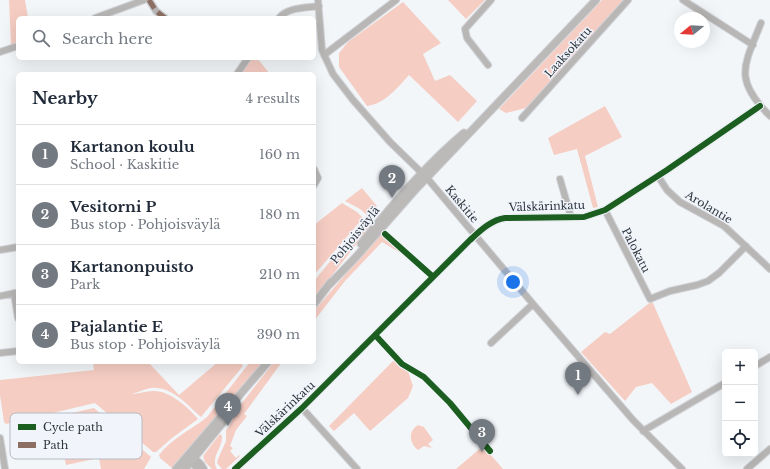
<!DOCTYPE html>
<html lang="en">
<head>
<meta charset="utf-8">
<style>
  body { margin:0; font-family:"Libre Baskerville",serif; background:#f6f6f7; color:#1f2937 }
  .controls { position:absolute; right:12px; bottom:12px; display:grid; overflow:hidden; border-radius:6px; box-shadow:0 4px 16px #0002 }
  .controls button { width:36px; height:36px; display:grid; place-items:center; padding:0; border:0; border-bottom:1px solid #e0e1e3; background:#fff; color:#1f2937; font:20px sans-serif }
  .compass { position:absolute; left:674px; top:12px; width:36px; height:36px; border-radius:50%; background:#fff; box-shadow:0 4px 16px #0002; rotate:252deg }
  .you { position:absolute; left:513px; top:282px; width:14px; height:14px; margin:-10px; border:3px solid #fff; border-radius:50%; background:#1a73e8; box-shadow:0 0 0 6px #1a73e833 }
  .badge { display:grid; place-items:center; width:26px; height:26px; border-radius:50%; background:#737980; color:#fff; font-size:13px; font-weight:700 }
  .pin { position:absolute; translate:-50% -33px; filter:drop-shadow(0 1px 2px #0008) }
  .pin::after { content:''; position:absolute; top:21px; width:14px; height:12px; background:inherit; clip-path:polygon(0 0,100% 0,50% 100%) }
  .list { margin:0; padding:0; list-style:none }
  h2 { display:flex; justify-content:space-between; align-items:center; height:52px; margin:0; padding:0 16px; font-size:17px }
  h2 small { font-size:13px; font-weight:400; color:#747a83 }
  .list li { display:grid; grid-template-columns:26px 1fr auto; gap:12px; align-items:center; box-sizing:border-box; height:60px; padding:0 16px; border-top:1px solid #e0e1e3 }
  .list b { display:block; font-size:15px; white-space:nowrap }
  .list p { margin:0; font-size:13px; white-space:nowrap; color:#747a83 }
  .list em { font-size:13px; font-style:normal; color:#747a83 }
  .icon { flex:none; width:22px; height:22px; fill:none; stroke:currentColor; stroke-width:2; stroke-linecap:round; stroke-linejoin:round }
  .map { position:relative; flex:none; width:770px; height:469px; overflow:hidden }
  .search { position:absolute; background:#fff; box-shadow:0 4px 16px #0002; left:16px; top:16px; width:300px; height:44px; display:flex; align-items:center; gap:10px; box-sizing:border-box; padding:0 14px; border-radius:6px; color:#747a83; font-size:15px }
  .panel { position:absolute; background:#fff; box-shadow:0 4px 16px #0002; left:16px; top:72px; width:300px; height:292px; border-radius:6px }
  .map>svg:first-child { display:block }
  .green { fill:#f5cdc3 }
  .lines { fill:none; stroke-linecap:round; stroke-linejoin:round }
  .minor-casing { stroke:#d0d3d7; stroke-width:8 }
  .major-casing { stroke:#d0d3d7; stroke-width:9 }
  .minor { stroke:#b9b6b6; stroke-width:6 }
  .major { stroke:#bcbab9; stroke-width:7 }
  .quiet { stroke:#8d6e63; stroke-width:5; stroke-dasharray:10 5; stroke-linecap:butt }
  .cycleway-casing { stroke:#f1f5fb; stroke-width:8 }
  .cycleway { stroke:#1b5e20; stroke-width:6 }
  .labels { text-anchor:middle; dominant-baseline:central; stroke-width:3; stroke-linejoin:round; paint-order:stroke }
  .street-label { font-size:11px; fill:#2e353f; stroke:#f1f5fb }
  .key { fill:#f1f5fb; stroke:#b6bbc3; stroke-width:1 }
  .key-label { font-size:11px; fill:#2e353f }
</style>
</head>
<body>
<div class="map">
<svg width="770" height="469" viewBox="0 0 770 469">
  <rect width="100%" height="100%" fill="#f3f6f9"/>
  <path class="green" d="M9 0H25L28 18H18V43L11 45Z
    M448 0H485L466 19Z
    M602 0H626L530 107 506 113 499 109Z
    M403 2 441 43 423 54 435 81 450 75 477 101 458 122 409 75C398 87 385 104 367 106L339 67V53L348 42Z
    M251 58H257L270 74H240L239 73Z
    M605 106 622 137 585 156 598 207 593 208 577 149 554 155 548 138Z
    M362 188 377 206 367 215 360 209 345 201Z
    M342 203 357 212 363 218 314 275V225Z
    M366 222 371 225 314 299V281L337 253Z
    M382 234 406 255 402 254 382 242 345 281 314 321V311L356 262Z
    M652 301 692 392 671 404 652 383 636 387 625 401 581 352 605 332 610 334Z
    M394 360 408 371 413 386 408 398 370 431 354 413 334 431 329 426Z
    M93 362H148L179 395 218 362H240L243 366 201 417C188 406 175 389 156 388 149 387 139 392 132 394 138 394 146 391 153 391 169 390 188 407 198 419L172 438 156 452H153L95 403 6 424 4 422 0 395V380L94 370Z
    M250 362H264L172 468 160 458 159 455C172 438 191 430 207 417Z
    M274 362H282L244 414 247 416 236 430 230 446 233 448 230 451 236 458 239 455 240 456 226 469H222L217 463 218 459 226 441V430L230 425 238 408Z
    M94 408 151 457 144 469H101L99 458 66 465 63 451 16 458 10 427Z
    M418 425 424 427 433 440 428 444 432 448 424 446 418 450C409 443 408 431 418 425Z
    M220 434 222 436C223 448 210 457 217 469H212L205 462 203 456Z
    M483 446 503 469H456Z"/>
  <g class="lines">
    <defs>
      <path id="minor" d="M149 0 156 11 165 18
        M318 0 322 50 333 74 353 100 390 142 427 178 533 304 633 420 682 469
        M683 0 753 45
        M95 18 144 0
        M279 18C288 7 306 8 319 6
        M761 23C744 66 733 79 770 116
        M0 52 18 46
        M324 55 396 0
        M488 65 467 38 465 29 491 0
        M237 74 248 58
        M522 118 628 0
        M314 169 318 178 314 185
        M658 176 667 190 680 202 724 226 770 269
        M560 179 571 217
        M605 210 650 299 670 291 697 285 708 281 719 273 746 246
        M0 250 18 247
        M14 293 18 318
        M0 296 16 293
        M491 343 533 304
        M0 353 18 351
        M755 366 770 357
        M302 408 357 469
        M643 431 725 383
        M0 438 5 469
        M192 456 201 464 204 469
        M188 460 198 469
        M235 469 302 408 470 240C480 231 491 220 505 218L584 217 605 210 667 170 760 106
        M747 469 770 449"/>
      <path id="major" d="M361 244C391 206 427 164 464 133
        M329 285 356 257 416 189 596 0
        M314 304 331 282
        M176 469 268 362
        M185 469 229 415"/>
    </defs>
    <use href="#minor" class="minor-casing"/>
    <use href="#major" class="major-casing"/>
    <use href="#minor" class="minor"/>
    <use href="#major" class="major"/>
    <path class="quiet" d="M149 0 156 11 165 18"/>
    <defs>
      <path id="cycleway" d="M385 234 431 275
        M377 337 402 364 424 377 450 403 490 451
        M235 469 302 408 470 240C480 231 491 220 505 218L584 217 605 210 667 170 760 106"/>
    </defs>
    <use href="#cycleway" class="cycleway-casing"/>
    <use href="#cycleway" class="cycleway"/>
  </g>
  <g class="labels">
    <g class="street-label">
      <text transform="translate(568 52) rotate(-48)">Laaksokatu</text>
      <text transform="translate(462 204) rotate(50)">Kaskitie</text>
      <text transform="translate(547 206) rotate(-2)">Välskärinkatu</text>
      <text transform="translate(709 207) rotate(31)">Arolantie</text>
      <text transform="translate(355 235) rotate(-51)">Pohjoisväylä</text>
      <text transform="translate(636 250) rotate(63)">Palokatu</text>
      <text transform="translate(285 409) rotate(-43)">Välskärinkatu</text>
    </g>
  </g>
  <rect x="10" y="413" width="132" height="46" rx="6" class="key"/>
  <rect x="18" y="424" width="18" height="6" fill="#1b5e20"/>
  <rect x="18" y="442" width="18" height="6" fill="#8d6e63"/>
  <g class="key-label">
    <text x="43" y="431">Cycle path</text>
    <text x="43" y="449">Path</text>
  </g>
</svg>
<div class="controls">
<button>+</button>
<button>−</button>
<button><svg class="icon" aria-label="locate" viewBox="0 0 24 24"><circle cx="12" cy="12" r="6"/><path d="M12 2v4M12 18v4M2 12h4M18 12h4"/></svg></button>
</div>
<svg class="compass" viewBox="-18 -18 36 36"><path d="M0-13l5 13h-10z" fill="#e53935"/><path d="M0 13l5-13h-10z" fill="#747a83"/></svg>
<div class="you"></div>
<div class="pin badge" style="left:578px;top:395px">1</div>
<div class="pin badge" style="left:392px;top:198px">2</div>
<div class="pin badge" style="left:482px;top:452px">3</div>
<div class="pin badge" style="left:228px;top:426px">4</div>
<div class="search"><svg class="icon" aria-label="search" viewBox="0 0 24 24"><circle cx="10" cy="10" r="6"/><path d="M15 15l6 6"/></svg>Search here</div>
<section class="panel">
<h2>Nearby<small>4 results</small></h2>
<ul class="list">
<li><span class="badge">1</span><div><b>Kartanon koulu</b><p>School · Kaskitie</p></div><em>160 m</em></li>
<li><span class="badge">2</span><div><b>Vesitorni P</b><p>Bus stop · Pohjoisväylä</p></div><em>180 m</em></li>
<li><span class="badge">3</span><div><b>Kartanonpuisto</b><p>Park</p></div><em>210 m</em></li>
<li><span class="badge">4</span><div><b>Pajalantie E</b><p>Bus stop · Pohjoisväylä</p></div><em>390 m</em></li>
</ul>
</section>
</div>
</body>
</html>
